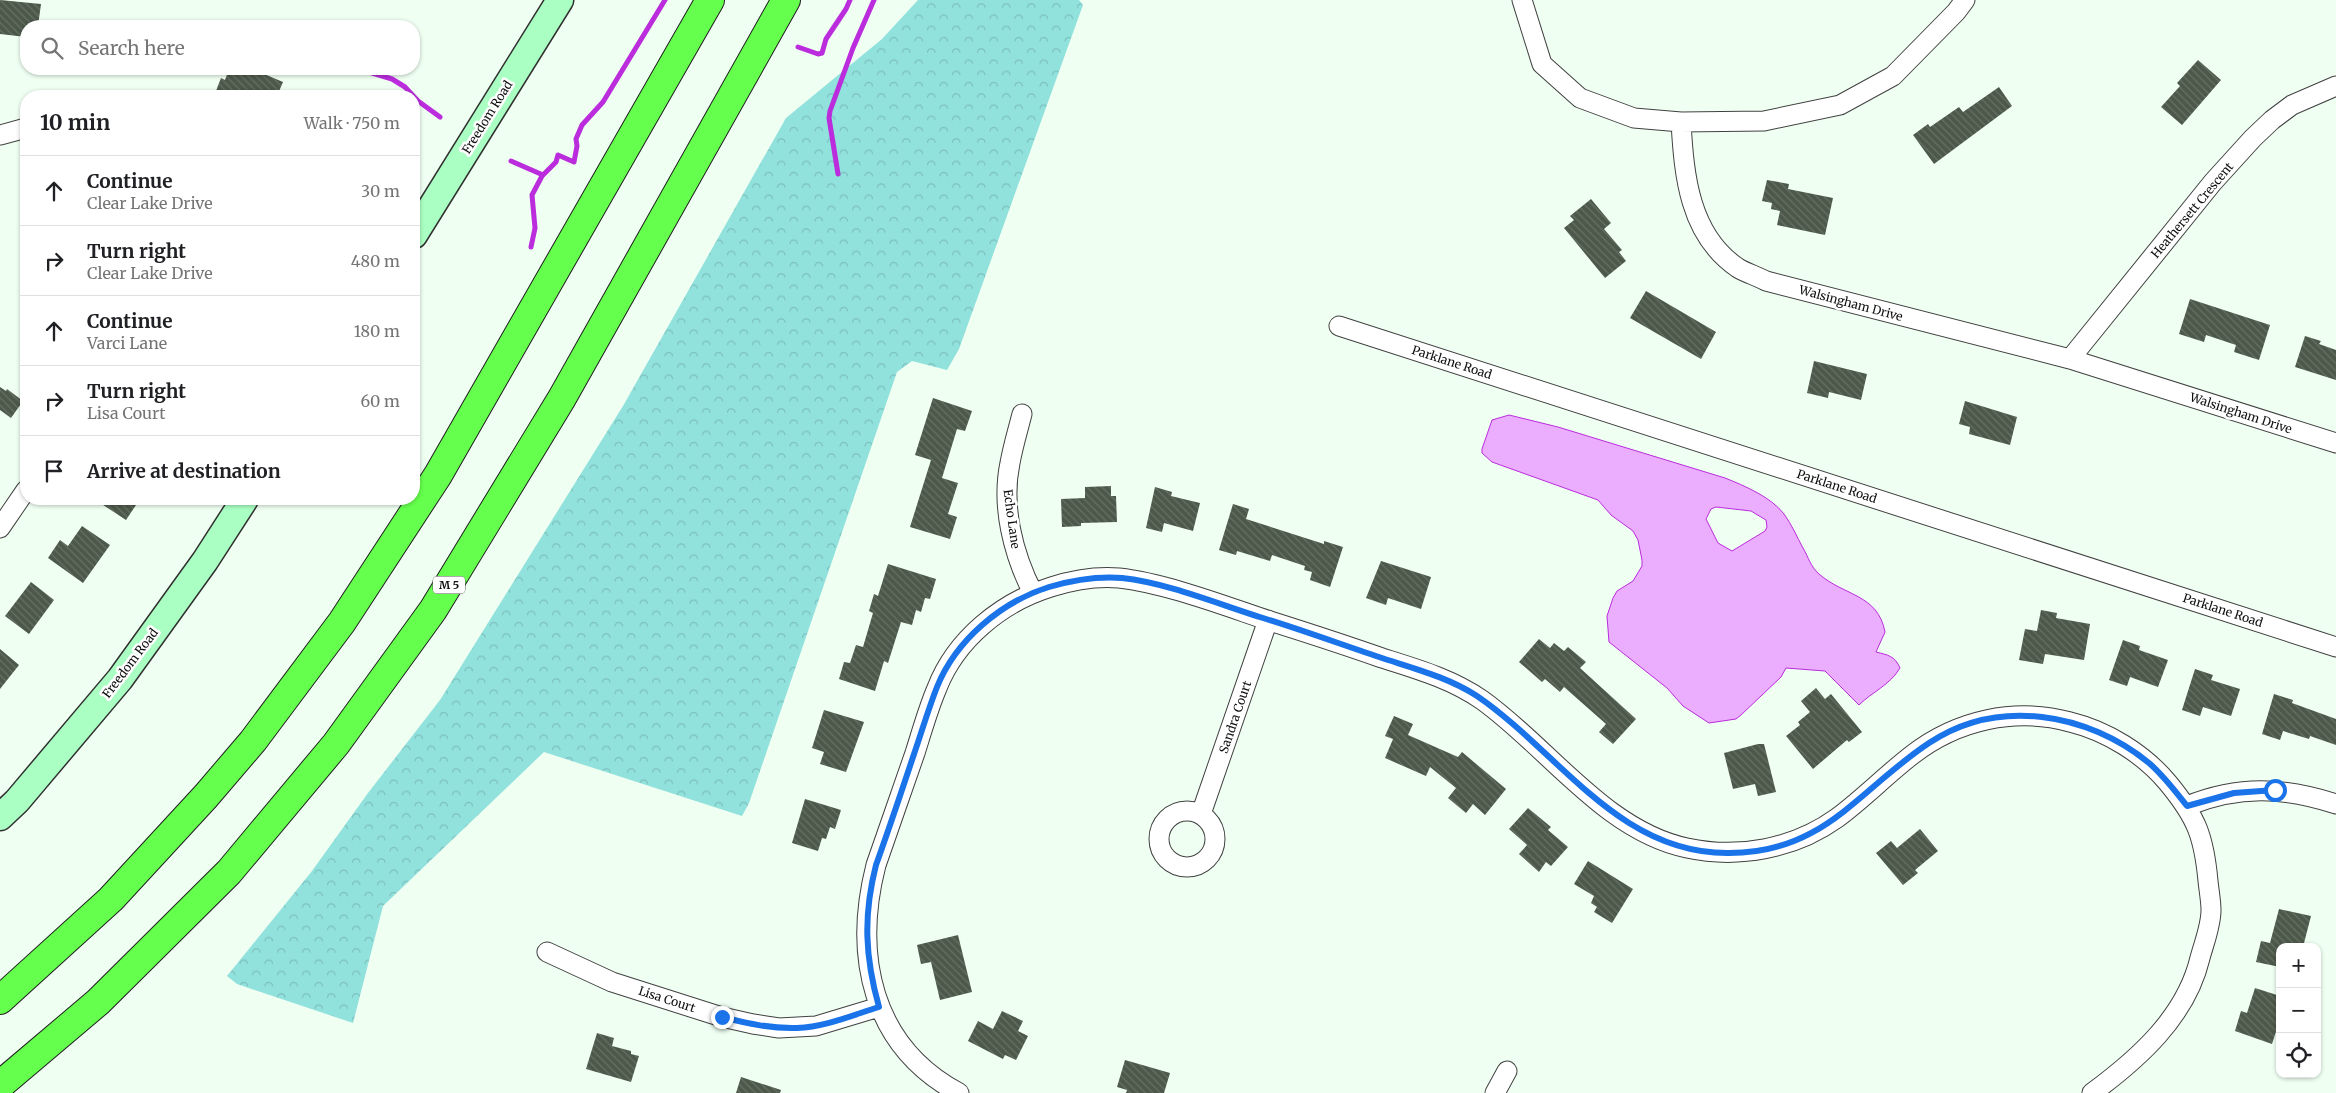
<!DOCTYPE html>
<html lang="en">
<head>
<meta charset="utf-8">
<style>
  body { margin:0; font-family:Merriweather,serif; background:#f6f6f6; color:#202124 }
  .controls { position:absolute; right:15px; bottom:15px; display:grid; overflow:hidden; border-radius:10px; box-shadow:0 1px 4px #0004 }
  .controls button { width:45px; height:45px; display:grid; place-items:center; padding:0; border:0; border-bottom:1px solid #e0e0e0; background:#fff; color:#202124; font:25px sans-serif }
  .stop { position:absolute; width:15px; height:15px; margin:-11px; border:4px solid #1a73e8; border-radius:50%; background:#fff }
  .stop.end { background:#1a73e8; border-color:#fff; box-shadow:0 1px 5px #0008 }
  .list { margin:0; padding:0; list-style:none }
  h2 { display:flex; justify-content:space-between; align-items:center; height:65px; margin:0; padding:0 20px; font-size:21px }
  h2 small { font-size:16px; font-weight:400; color:#757577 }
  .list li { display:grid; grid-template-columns:32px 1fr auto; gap:15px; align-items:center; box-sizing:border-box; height:70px; padding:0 20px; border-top:1px solid #e0e0e0 }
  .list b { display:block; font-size:19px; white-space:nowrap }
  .list p { margin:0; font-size:16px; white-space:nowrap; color:#757577 }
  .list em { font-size:16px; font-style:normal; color:#757577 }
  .icon { flex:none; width:28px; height:28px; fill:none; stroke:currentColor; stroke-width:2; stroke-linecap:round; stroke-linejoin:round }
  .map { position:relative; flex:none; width:2336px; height:1093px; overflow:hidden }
  .search { position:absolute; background:#fff; box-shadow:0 1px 4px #0004; left:20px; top:20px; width:400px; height:55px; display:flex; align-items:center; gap:12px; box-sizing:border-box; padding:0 18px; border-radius:20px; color:#757577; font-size:19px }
  .panel { position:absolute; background:#fff; box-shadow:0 1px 4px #0004; left:20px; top:90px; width:400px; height:415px; border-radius:20px }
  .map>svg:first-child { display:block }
  .forest { fill:url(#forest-crowns) }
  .water { fill:#ebadfd; stroke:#ba2cdc; fill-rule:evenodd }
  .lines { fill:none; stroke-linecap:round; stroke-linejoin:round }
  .stream { stroke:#ba2cdc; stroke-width:5 }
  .building { fill:url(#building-back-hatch) }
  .street-casing { stroke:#414141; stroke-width:21 }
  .secondary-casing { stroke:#303030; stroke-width:29 }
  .highway-casing { stroke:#1f1f1f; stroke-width:30 }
  .street { stroke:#fff; stroke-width:19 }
  .secondary { stroke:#aaffc3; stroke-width:26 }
  .highway { stroke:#65ff4d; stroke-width:28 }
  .route { stroke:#1a73e8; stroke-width:6 }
  .labels { text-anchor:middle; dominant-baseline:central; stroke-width:5; stroke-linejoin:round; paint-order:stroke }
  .shield { fill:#fff; stroke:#565656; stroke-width:1 }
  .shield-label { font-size:11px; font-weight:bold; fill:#0e0e0e }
  .street-label { font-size:12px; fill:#0e0e0e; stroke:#fff }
</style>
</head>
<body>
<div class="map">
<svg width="2336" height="1093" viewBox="0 0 2336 1093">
  <defs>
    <pattern id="forest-crowns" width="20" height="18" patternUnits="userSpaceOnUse" patternTransform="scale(1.25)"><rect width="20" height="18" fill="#91e1dd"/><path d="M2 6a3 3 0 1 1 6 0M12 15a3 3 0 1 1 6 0" fill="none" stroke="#7cc0bc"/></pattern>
    <pattern id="building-back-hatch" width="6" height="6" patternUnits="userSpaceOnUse" patternTransform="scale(1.25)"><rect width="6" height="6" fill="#4c5849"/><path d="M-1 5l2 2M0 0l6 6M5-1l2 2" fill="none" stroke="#677064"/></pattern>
  </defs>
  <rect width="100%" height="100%" fill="#effff2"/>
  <path class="forest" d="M918 0H1079L1083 5 959 349 947 370 912 361 897 372 749 803 742 816 544 752 383 906 353 1023 237 984 227 976 312 871 368 793 440 700 623 406 786 118 882 39Z"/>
  <path class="water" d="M1509 415 1558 427 1725 478C1745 486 1771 497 1784 514 1792 525 1797 537 1803 548 1809 558 1810 566 1819 574 1844 596 1878 594 1885 632L1876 652C1888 655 1895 656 1900 668 1890 685 1872 692 1859 705L1825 671 1786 668 1781 677 1741 715 1736 719 1709 723 1683 706 1667 688 1609 642 1607 616 1613 598 1617 591 1633 581 1642 566V560L1638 540 1633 531 1611 515 1598 500 1492 462 1482 453V449L1492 420ZM1716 507 1751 511 1766 520 1767 527 1765 531 1732 551 1718 543 1706 519 1711 509Z"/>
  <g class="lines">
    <path class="stream" d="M798 47 818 54 822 53 826 39 846 9 850 0
      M359 69 392 79 405 87 418 101 440 117
      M511 161 543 175
      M838 174 829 118 830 111 853 48 874 0
      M531 247 535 228 532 195 542 176 556 162 558 155 574 162 577 146 576 139 582 125 603 102 665 0"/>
  </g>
  <path class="building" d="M0 0 41 4 38 26H26V37L0 34Z
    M2198 60 2221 80 2182 125 2161 107 2180 86 2177 83Z
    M229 69H252L283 82 277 96H214L221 78 225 80Z
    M1999 87 2012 106 1934 164 1913 135 1928 124 1930 127 1959 107 1963 112Z
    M1767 180 1789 184 1788 189 1833 198 1825 235 1777 225 1780 211 1771 209 1772 203 1762 201Z
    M1591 199 1611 223 1604 229 1622 250 1619 252 1626 261 1605 278 1564 228 1574 220 1570 216Z
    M1646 291 1716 332 1701 359 1630 318Z
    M2190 299 2270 325 2259 360 2234 352 2236 345 2206 335 2204 342 2179 334Z
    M2305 336 2321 341 2319 344 2336 350V380L2295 367Z
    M1814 361 1867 374 1861 400 1829 392 1828 398 1807 393Z
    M0 387 6 391 7 389 23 401 11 418 0 410Z
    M933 398 972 411 965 431 957 429 942 478 958 483 948 514 957 517 950 539 910 527 931 460 915 455Z
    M1965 401 2017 417 2010 445 1969 434 1970 427 1959 424Z
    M1111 486V496H1116L1117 522 1081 523V526L1062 527 1061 499 1085 498V487Z
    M1155 487 1172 492 1171 496 1200 503 1193 531 1164 523 1162 532 1146 528Z
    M94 499H140L126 520Z
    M1233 504 1249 509 1246 519 1324 544V541L1343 547 1330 587 1310 580 1312 572 1304 570 1305 566 1272 555 1270 561 1237 551 1236 555 1219 550Z
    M82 526 110 545 83 583 48 558 60 540 68 546Z
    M1381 561 1431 577 1421 609 1388 598 1386 605 1366 598Z
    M888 564 936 579 930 599 925 598 921 612 916 610 912 625 901 622 888 663 884 661 875 691 839 679 844 662 850 663 856 645 863 647 873 613 869 611 874 594 878 596Z
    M31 582 54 600 29 634 5 616Z
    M2041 610 2057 613 2056 618 2090 624 2084 660 2045 654 2043 664 2019 660 2025 629 2037 631Z
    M1539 639 1550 648 1554 643 1564 651 1568 647 1586 662 1580 668 1636 719 1613 744 1599 732 1606 724 1564 687 1560 692 1545 679 1542 682 1519 662Z
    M2123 640 2140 646 2139 650 2168 660 2158 687 2130 677 2127 686 2109 680Z
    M0 649 19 665 0 689Z
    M2195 669 2213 675 2211 680 2240 689 2231 716 2203 707 2200 716 2182 710Z
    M1816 688 1825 699 1831 694 1862 732 1849 742 1847 740 1813 769 1786 736 1800 725 1798 722 1810 712 1801 701Z
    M2274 694 2293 700 2292 703 2336 719V745L2310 736 2309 739 2283 731 2280 740 2262 734Z
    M824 710 864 722 846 772 820 764 824 752 812 748Z
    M1394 716 1413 724 1408 735 1458 757 1462 752 1506 789 1485 815 1473 804 1466 813 1448 798 1456 788 1430 767 1426 776 1385 758 1393 739 1385 736Z
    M1758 744H1764L1776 792 1758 796 1755 784 1733 789 1724 753Z
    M805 799 841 810 835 829 830 827 826 839 822 838 818 851 792 843Z
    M1528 808 1551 827 1548 830 1568 847 1551 866 1546 862 1539 872 1519 854 1527 845 1509 829Z
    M1920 829 1938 851 1915 870 1918 873 1903 885 1876 853 1891 841 1897 848Z
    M1588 861 1633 889 1612 923 1594 912 1597 907 1591 903 1594 896 1574 884Z
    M2279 909 2311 916 2303 947H2280V967L2256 962 2261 941 2270 943Z
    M958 935 972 992 940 1000 931 962 921 964 917 945Z
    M2255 988 2280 996V1019L2272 1044 2235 1031 2241 1011 2247 1013Z
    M1002 1011 1023 1021 1018 1031 1028 1036 1016 1060 1005 1055 1003 1059 968 1041 978 1021 993 1029Z
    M597 1033 614 1038 612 1046 631 1051V1054L639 1056 631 1082 586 1069Z
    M1125 1060 1170 1073 1164 1093H1126L1127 1090 1117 1087Z
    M741 1077 781 1090 780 1093H736Z"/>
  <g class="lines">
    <defs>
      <path id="street" d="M1522 0 1542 64 1580 98 1634 118 1681 122 1764 121 1840 105 1893 76 1956 12 1965 0
        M1681 122C1684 175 1689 235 1738 268 1746 273 1757 276 1766 281L2070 359 2336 443
        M0 135 26 128
        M1339 326 2336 647
        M2070 359 2213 182 2253 138 2272 120 2292 105 2336 86
        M1022 414C1018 430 1013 446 1010 463 1001 506 1013 554 1033 593
        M0 528 26 490
        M2187 806C2239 785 2283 787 2336 804
        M1159 839a28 28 0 1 1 56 0a28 28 0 1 1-56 0Z
        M1201 814 1268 620
        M547 952 612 982 722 1017 753 1024 779 1028 816 1026 879 1007
        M959 1093C871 1046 853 955 876 865 889 828 902 790 915 753 922 731 928 709 937 688 956 639 1002 602 1051 587 1073 580 1095 576 1119 578 1165 583 1225 606 1270 621 1308 633 1345 645 1382 658 1417 669 1452 679 1482 700 1548 747 1605 831 1687 848 1738 859 1794 849 1837 818 1863 799 1886 775 1912 755 1957 720 2015 707 2070 722 2107 731 2144 754 2168 783 2197 818 2204 837 2208 881 2209 891 2211 901 2211 910 2211 926 2204 943 2200 958 2186 1017 2138 1059 2092 1093
        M1495 1093 1507 1071"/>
      <path id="secondary" d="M414 235 560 0
        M0 817 17 801 120 679 205 561 245 499"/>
      <path id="highway" d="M0 1000 111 899 206 796 253 741 342 622 438 475 710 0
        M0 1085 98 1002 229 872 336 744 433 610 562 398 786 0"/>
    </defs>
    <use href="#street" class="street-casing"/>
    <use href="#secondary" class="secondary-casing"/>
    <use href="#highway" class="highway-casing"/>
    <use href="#street" class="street"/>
    <use href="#secondary" class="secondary"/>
    <use href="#highway" class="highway"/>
  </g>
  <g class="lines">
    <path class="route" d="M722 1017C746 1023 771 1029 797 1028 825 1027 853 1015 879 1007 865 957 863 916 876 865 889 829 901 793 913 757 921 734 928 710 937 687 956 640 1001 602 1049 587 1073 580 1096 576 1122 578 1168 583 1218 604 1263 618 1302 630 1340 644 1379 657 1412 668 1448 677 1477 696 1559 752 1618 853 1727 853 1824 854 1858 790 1929 743 1998 697 2088 713 2149 763 2164 776 2175 791 2187 806L2234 793 2275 790"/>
  </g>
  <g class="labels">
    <rect class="shield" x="433" y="576.5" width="32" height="17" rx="4"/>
    <g class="shield-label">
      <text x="449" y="585">M 5</text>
    </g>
    <g class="street-label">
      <text transform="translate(487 117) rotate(-58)">Freedom Road</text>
      <text transform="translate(2192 210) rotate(-50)">Heathersett Crescent</text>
      <text transform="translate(1851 303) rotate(15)">Walsingham Drive</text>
      <text transform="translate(1452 362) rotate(18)">Parklane Road</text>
      <text transform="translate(2241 413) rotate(18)">Walsingham Drive</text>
      <text transform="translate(1837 486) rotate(18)">Parklane Road</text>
      <text transform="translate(1012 519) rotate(82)">Echo Lane</text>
      <text transform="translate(2223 610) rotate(18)">Parklane Road</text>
      <text transform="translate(130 663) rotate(-53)">Freedom Road</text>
      <text transform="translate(1235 717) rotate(-71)">Sandra Court</text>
      <text transform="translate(667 999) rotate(18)">Lisa Court</text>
    </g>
  </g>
</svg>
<div class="controls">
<button>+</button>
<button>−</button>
<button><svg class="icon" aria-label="locate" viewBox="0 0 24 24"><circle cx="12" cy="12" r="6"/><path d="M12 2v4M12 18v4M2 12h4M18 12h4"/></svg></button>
</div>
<div class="stop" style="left:2275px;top:790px"></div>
<div class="stop end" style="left:722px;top:1017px"></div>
<div class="search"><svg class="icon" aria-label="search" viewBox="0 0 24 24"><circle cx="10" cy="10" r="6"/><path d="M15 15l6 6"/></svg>Search here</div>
<section class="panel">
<h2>10 min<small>Walk · 750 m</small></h2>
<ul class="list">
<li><svg class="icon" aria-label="ahead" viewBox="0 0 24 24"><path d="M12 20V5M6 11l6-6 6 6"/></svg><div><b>Continue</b><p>Clear Lake Drive</p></div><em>30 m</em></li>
<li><svg class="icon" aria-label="right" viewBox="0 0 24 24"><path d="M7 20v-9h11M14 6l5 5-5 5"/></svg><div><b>Turn right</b><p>Clear Lake Drive</p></div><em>480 m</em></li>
<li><svg class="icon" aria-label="ahead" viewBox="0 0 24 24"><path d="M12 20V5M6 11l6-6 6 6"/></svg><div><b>Continue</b><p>Varci Lane</p></div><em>180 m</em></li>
<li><svg class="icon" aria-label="right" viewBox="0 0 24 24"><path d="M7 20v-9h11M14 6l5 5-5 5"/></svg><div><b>Turn right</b><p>Lisa Court</p></div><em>60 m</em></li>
<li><svg class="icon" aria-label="arrive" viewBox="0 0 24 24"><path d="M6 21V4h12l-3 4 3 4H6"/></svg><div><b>Arrive at destination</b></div></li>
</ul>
</section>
</div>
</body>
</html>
